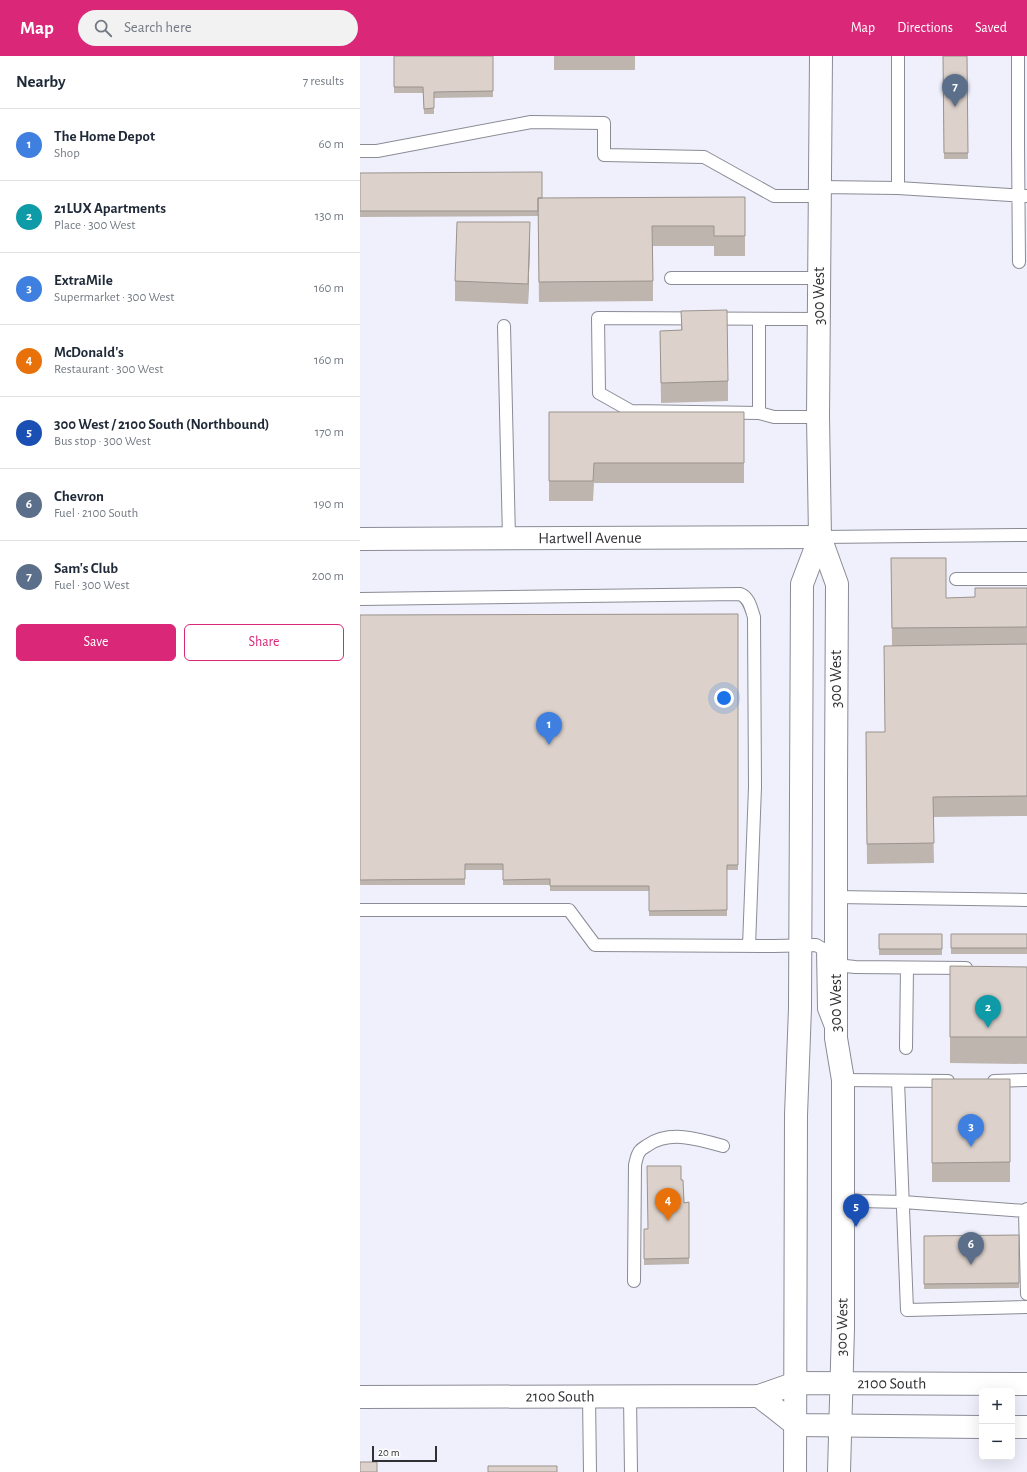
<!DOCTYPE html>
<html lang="en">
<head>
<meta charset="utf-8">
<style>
  body { margin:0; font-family:"Alegreya Sans",sans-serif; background:#f2f2f3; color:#1f2937 }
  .controls { position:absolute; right:12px; bottom:12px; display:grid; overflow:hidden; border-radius:6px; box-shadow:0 4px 16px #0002 }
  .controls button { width:36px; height:36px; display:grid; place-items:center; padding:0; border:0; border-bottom:1px solid #e0e1e3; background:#fff; color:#1f2937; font:20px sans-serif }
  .scale { position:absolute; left:12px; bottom:10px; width:65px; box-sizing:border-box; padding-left:4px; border:2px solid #303034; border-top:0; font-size:11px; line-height:14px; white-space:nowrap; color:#303034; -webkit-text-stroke:3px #fefefe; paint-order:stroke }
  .you { position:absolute; left:364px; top:642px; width:14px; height:14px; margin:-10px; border:3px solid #fff; border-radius:50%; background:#1a73e8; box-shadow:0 0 0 6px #1a73e833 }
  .badge { display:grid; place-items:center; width:26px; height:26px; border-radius:50%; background:#db2777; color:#fff; font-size:13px; font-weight:700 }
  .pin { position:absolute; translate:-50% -33px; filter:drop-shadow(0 1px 2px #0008) }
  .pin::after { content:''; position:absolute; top:21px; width:14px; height:12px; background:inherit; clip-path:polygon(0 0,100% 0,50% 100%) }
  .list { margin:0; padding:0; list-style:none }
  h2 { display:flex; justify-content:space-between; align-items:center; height:52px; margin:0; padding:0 16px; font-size:17px }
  h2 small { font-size:13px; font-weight:400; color:#747a83 }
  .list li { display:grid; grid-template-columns:26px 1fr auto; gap:12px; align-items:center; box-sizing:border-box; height:72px; padding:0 16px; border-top:1px solid #e0e1e3 }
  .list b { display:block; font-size:15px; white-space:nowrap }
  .list p { margin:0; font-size:13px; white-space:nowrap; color:#747a83 }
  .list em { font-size:13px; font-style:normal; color:#747a83 }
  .actions { display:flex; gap:8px; padding:12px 16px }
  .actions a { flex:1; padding:9px 0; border:1px solid #db2777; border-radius:6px; text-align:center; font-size:14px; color:#db2777 }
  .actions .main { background:#db2777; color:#fff }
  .icon { flex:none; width:22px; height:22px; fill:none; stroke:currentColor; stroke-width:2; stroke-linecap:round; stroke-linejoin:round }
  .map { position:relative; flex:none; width:667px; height:1416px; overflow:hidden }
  header { display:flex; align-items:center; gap:24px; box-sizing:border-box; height:56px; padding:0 20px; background:#db2777; color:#fff }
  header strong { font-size:19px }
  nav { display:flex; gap:22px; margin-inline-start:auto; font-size:14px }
  .search { width:280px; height:36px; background:#f2f2f3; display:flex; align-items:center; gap:10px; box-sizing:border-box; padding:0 14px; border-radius:22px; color:#747a83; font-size:15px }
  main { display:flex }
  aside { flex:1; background:#fff }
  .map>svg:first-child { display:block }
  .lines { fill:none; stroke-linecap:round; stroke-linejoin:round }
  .service-casing { stroke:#8a8b95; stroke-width:14 }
  .minor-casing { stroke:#8a8b95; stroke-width:24 }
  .secondary-casing { stroke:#8a8b95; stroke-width:24 }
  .service { stroke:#fff; stroke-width:12 }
  .minor { stroke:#fff; stroke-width:22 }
  .secondary { stroke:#fff; stroke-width:22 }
  .wall { fill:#beb5af }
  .shaded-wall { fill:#9b938e }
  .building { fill:#ddd2cb; stroke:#9b938e }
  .labels { text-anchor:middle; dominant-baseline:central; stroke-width:3.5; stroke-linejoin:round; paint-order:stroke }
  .street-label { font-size:16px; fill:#303034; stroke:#fefefe }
</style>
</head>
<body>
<header>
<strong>Map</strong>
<div class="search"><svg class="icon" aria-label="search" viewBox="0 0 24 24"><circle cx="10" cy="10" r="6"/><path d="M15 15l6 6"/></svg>Search here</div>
<nav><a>Map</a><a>Directions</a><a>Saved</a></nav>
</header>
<main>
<aside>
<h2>Nearby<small>7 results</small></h2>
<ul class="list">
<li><span class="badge" style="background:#3f7fe0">1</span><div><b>The Home Depot</b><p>Shop</p></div><em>60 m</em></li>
<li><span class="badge" style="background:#0f9aa8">2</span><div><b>21LUX Apartments</b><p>Place · 300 West</p></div><em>130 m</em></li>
<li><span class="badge" style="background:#3f7fe0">3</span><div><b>ExtraMile</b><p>Supermarket · 300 West</p></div><em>160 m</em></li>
<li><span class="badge" style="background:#e8710a">4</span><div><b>McDonald's</b><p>Restaurant · 300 West</p></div><em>160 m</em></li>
<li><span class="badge" style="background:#1a4fb4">5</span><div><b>300 West / 2100 South (Northbound)</b><p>Bus stop · 300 West</p></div><em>170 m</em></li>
<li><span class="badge" style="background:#5c6f8a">6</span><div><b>Chevron</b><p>Fuel · 2100 South</p></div><em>190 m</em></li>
<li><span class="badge" style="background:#5c6f8a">7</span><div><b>Sam's Club</b><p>Fuel · 300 West</p></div><em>200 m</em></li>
</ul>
<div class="actions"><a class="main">Save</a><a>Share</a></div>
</aside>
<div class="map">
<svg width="667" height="1416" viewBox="0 0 667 1416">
  <rect width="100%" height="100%" fill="#eff0fc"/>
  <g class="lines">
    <defs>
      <path id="service" d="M538 0V132
        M658 0V88L659 206
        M0 95H17L171 66 244 67V99L344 101 414 140H460
        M460 131 538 132 667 140
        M311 222H459
        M399 263V357L414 361H458
        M144 270 149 482
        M399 357 271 355 239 337 238 262 459 263
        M460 481 667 479
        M596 523H667
        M0 543 380 538C389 541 391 552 394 561L395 731 389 890
        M476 841 667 844
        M0 854H209L235 889 414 890 456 889 463 893 464 953 471 971
        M476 909 495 911 606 912
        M546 992 547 912
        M483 1024 588 1025
        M538 1025 547 1254 667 1251
        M634 1025 667 1024
        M483 1143 500 1145 543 1146 665 1155 667 1153
        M665 1155 667 1238
        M274 1225 275 1109C276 1105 277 1098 280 1095 281 1093 285 1091 288 1089 310 1074 339 1083 363 1090
        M229 1340 230 1416
        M270 1340 271 1416"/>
      <g id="minor">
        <path id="s1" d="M0 483 460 481"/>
      </g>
      <g id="secondary">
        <path d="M461 0 458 361 460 481 477 528 476 725V982L483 1024V1272L479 1416"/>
        <path d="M399 1340 436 1369 622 1371"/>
        <path id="s2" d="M0 1341 399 1340 436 1327 667 1328"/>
        <path d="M652 1371H667"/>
        <path d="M435 1416 436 1059 440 952 442 528 460 481"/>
      </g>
    </defs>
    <use href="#service" class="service-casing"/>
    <use href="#minor" class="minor-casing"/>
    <use href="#secondary" class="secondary-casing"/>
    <use href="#service" class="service"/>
    <use href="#minor" class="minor"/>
    <use href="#secondary" class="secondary"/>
  </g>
  <path class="wall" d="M34 0H133V41L74 42V58H64L63 37H34Z
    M194 0H275V14H194Z
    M583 0H607L608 103H584Z
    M0 117 182 142 385 141V200H354V190H293V245L179 246 178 160 0 161Z
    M170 186 168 248 95 245V225Z
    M321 255 368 325V345L301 347 300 275 321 274Z
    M189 356H384V427H234L233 445H189Z
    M531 502 586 542 615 541 667 532V760L573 761 574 807 507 808 506 676H525L532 590Z
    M378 558V814H367V860H289V835H190V829H143V814H105V829H0V559Z
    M519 878H582V899H519Z
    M591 878H667V898H591Z
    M590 910 667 911V1008L590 1007Z
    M572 1023H650V1126H572Z
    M321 1124 324 1147 329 1146V1208L284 1209V1173H288Z
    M659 1179V1232L564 1233V1180Z"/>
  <path class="shaded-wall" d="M170 166V186L168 248V228Z"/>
  <path class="building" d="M34 0H133V35L74 36V52L64 53 63 31H34Z
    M583 0H607L608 97H584Z
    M182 116V142H178V155H0V117Z
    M385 141V180H354V170H292L293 225 179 226 178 142Z
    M97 166H170L168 228 95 225Z
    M367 254 368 325 301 327 300 275 322 274 321 255Z
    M189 356H384V407H234L233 425H189Z
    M531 502H586V542L615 541V532H667V571L532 572Z
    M378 558V809H367V854L289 855V830H190V823L143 824V808H105V823L0 824V559Z
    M667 588V740L573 741 574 787 507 788 506 676H525L524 590Z
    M519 878H582V893H519Z
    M591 878H667V892H591Z
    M590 910 667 911V981H590Z
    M572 1023H650V1106L572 1107Z
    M287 1110H321V1124H323L324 1147 329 1146V1202L284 1203V1173H288Z
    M659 1179V1227L564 1228V1180Z
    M0 1406H17V1416H0Z
    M128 1410H197V1416H128Z"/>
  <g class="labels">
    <g class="street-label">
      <text transform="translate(459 240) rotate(-90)">300 West</text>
      <text stroke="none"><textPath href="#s1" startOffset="230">Hartwell Avenue</textPath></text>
      <text transform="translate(476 623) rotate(-90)">300 West</text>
      <text transform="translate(476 947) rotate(-90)">300 West</text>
      <text transform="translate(482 1271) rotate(-89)">300 West</text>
      <text stroke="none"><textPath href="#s2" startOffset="534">2100 South</textPath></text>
      <text stroke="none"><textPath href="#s2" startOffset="200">2100 South</textPath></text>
    </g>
  </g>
</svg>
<div class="controls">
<button>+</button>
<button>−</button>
</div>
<div class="scale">20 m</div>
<div class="you"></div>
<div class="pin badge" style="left:189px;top:689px;background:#3f7fe0">1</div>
<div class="pin badge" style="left:628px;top:972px;background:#0f9aa8">2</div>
<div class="pin badge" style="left:611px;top:1091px;background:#3f7fe0">3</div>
<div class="pin badge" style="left:308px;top:1165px;background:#e8710a">4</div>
<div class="pin badge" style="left:496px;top:1171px;background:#1a4fb4">5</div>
<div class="pin badge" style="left:611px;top:1209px;background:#5c6f8a">6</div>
<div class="pin badge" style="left:595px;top:51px;background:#5c6f8a">7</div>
</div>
</main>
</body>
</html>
